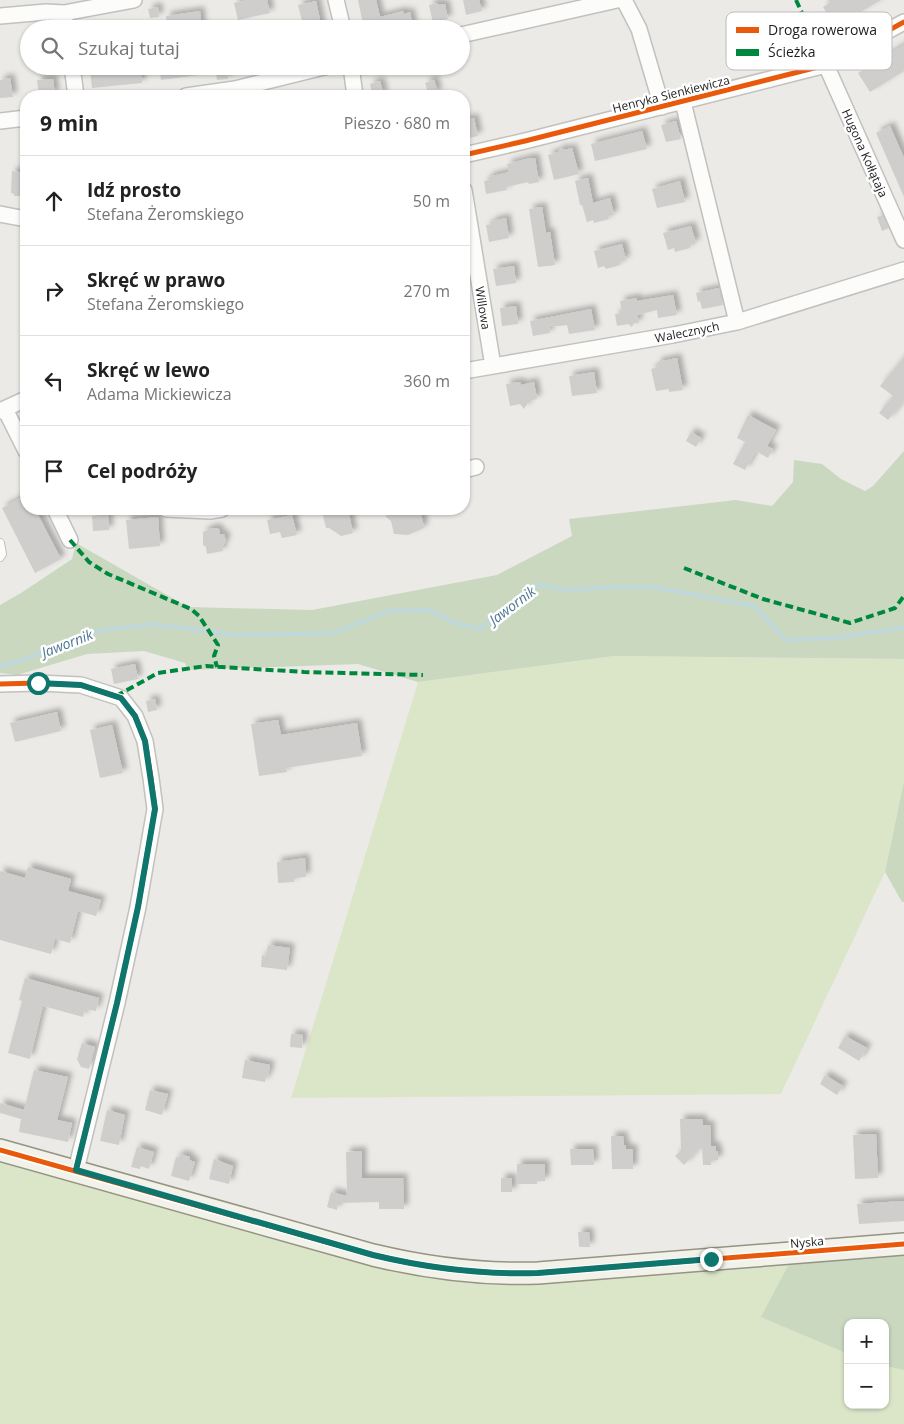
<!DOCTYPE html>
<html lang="pl">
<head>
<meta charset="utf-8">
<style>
  body { margin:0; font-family:"Open Sans",sans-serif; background:#f6f6f6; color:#222 }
  .controls { position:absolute; right:15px; bottom:15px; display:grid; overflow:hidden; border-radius:10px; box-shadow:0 1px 4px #0004 }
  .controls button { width:45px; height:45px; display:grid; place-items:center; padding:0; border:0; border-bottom:1px solid #e0e0e0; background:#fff; color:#222; font:25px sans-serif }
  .stop { position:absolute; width:15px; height:15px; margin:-11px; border:4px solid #0f766e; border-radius:50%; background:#fff }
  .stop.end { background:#0f766e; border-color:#fff; box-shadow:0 1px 5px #0008 }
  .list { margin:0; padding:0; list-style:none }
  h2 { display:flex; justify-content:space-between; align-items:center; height:65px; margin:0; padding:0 20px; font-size:21px }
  h2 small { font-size:16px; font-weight:400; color:#767676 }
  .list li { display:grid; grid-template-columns:32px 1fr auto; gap:15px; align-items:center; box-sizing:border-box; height:90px; padding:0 20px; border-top:1px solid #e0e0e0 }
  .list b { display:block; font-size:19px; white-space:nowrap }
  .list p { margin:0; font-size:16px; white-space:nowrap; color:#767676 }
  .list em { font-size:16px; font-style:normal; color:#767676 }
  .icon { flex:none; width:28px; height:28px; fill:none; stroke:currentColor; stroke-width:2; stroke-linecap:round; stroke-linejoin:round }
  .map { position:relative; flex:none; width:904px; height:1424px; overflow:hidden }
  .search { position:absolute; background:#fff; box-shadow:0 1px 4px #0004; left:20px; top:20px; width:450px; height:55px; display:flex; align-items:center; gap:12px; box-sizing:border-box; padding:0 18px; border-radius:28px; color:#767676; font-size:19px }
  .panel { position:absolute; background:#fff; box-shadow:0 1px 4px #0004; left:20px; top:90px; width:450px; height:425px; border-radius:20px }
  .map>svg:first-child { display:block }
  .grass { fill:#dbe6c9 }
  .forest { fill:#cad8bf }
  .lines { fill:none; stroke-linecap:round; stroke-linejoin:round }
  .stream { stroke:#bed8dc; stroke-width:4 }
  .building { fill:#d0cecc; filter:url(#shadow) }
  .lane-casing { stroke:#c2c1bf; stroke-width:10 }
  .street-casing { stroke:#c2c1bf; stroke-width:18 }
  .secondary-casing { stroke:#949481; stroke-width:24 }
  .lane { stroke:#fcfcfb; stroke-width:8 }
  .street { stroke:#fcfcfb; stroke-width:15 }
  .secondary { stroke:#f2f2eb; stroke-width:21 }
  .quiet { stroke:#00873e; stroke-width:4; stroke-dasharray:8 4; stroke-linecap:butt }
  .cycleway-casing { stroke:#fff; stroke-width:8 }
  .cycleway { stroke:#e8590c; stroke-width:5 }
  .route { stroke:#0f766e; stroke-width:6 }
  .labels { text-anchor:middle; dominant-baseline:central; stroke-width:5; stroke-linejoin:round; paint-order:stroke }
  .street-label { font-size:12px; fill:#1e1e1e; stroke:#fff }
  .water-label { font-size:14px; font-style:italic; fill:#4e7795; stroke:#fff }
  .key { fill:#fff; stroke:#bcbcbc; stroke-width:1 }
  .key-label { font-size:14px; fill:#1e1e1e }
</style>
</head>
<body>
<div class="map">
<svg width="904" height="1424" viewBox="0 0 904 1424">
  <defs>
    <filter id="shadow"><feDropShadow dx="4.5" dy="-4.5" stdDeviation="2.5" flood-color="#0004"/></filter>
  </defs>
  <rect width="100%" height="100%" fill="#eceae7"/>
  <path class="grass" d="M614 656 904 659V781L885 872 781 1094 291 1098 418 682Z
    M0 1159 464 1278 541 1284 790 1262 762 1317 848 1354V1405H885V1366L904 1370V1424H0Z"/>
  <path class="forest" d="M904 451V659L614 656 418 682 358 664 188 670 185 663 144 651 87 654 17 675 0 673V605L21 593 72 559 76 543 188 607 312 610 497 575 572 536 569 519 736 500 772 506 793 482 794 460 822 464 841 479 865 491 873 486Z
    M904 781V902H902L885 872Z
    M904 1253V1370L885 1366V1323H848V1354L761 1317 790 1262Z"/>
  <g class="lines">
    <path class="stream" d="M0 665 4 666 36 655 97 631 153 624 236 635 334 633 388 611 429 610 458 624 480 629 537 585 569 590 608 587H654L754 606 786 640 832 638 904 628"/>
  </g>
  <path class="building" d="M247 0H267L270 13 238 20 234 3Z
    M358 0H376L380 17 403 11 404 14 410 12 413 27 405 29H364Z
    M463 0H479L482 11 466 15Z
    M834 0H881L835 27 823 7Z
    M316 1 322 29H304L298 5Z
    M438 3V5L445 4 448 19 433 23 429 5Z
    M158 7 159 17 150 18 148 9Z
    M200 11 202 29H168L166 16Z
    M904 45V71L870 92 858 73Z
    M121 66H214V73L161 80 160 74 141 75 142 83 92 88 90 70Z
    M215 66H227L228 79 217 80Z
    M10 78 13 97 0 98V80Z
    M53 79 55 95 39 96 37 80Z
    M434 80 438 93 429 96 425 83Z
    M380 81 384 96H373L370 84Z
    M474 118 478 136 464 139V120Z
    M676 121 681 139 666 142 661 125Z
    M890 126 904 158V197L876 133Z
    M642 131 647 149 595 161 591 144Z
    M561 148 564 150 572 148 579 174 554 180 548 155 558 152Z
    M530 158H535L539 182 529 184 528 182 506 187 507 190 486 194 484 181 489 180 488 177 509 172 507 164Z
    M12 171 26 173V194L24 196H14V194L11 193Z
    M588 178 593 203 610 198 614 215 608 216 609 219 594 223 593 220 587 222 582 205H580L575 181Z
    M680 181 685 202 657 208 652 189Z
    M542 207 546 233 550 232 555 265 538 267 529 209Z
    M883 215 889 228 882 231 877 217Z
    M506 218 509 238 489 242 486 225 492 224V221Z
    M691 226 696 243 690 245V248L675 252 674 248 668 250 663 233Z
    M622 244 626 260 620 262V265L606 269 604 266 598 268 594 251Z
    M514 266 516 283 496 286 493 269Z
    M719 288 723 305 702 309 700 301 698 302 696 293Z
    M673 295 677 315 658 318 657 310 637 315 639 323H634L632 327 628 324 617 326 615 314 622 313 620 301 637 298V301Z
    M516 306 518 324 502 326 500 308Z
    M591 309 595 330 569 334 567 325 549 327 550 333 533 336 530 321Z
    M904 357V400L888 420 879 413 893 396 880 386Z
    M677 358 683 390 669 392V389L656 391 651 369 658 367 657 362Z
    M594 372 597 393 572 396 569 376Z
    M520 382 521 385 534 382 537 399 529 401 524 409 520 404 510 406 506 384Z
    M748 415 776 430 767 446 773 449 768 458 756 451 745 470 733 464 745 442 737 438Z
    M691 432 701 438 696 447 686 441Z
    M26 495V509H35L61 559 35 573 2 508Z
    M329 509H348L353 533 341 536 329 528H326L322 512 330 511Z
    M408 509H420L424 528 408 535 394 534 391 521 385 516 408 511Z
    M108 515 109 530 93 531 92 516Z
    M292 515 297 535 282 538 280 532 270 534 267 520Z
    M158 517 160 546 129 549 126 520Z
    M212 528 219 529 220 535 224 534 226 541 222 547 223 551 207 554 206 547 203 545V532Z
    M135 664 138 679 114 684 111 669Z
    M155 699 157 710 148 712 146 701Z
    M57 712 61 731 15 742 10 723Z
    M278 720 281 735 357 723 362 756 286 768 287 772 259 776 251 724Z
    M112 725 123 773 100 778 90 730Z
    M305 858 306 877 294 878V882L278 883 277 862Z
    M28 867 71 879 68 891 101 900 96 916 78 911 70 943 55 939 51 954 0 940V871L25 878Z
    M268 945 290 948 287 970 261 967 262 955 266 956Z
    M25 978 99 998 96 1011 85 1009 83 1017 43 1006 30 1059 8 1053 22 1001 19 1000Z
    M291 1034 303 1035 302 1048 290 1047Z
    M845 1036 867 1048 859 1061 838 1048Z
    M82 1043 95 1047 89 1069 81 1067 77 1059Z
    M245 1060 270 1065 268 1077 266 1076 265 1082 242 1078Z
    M34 1070 68 1077 57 1120 72 1123 68 1142 19 1132 21 1119 0 1113V1103L24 1110Z
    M825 1075 843 1086 837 1095 820 1084Z
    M150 1090 168 1094 162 1115 145 1110Z
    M107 1110 125 1115 119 1145 100 1141Z
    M680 1119H702L703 1125H710L711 1146H716V1151H718V1160H711V1165H703L702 1146 684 1165 675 1156 681 1150Z
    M876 1134 878 1178 855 1179 853 1135Z
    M611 1136H623L624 1145H626V1149H633V1169H612Z
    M137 1147 154 1152 149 1169 141 1166 140 1169 131 1167Z
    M570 1149H593L594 1165H571Z
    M362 1151V1178H403L404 1209H379V1202L338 1203 337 1210 327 1207 331 1192 347 1196 346 1152Z
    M180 1154 190 1157 189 1160 195 1162 189 1181 171 1176 176 1157 179 1158Z
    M214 1159 233 1166 229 1184 209 1179Z
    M517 1164H545V1181H537V1184H517Z
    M501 1178H512V1192H501Z
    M904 1201V1221L859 1224 857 1204Z
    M578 1232H589L590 1247H579Z"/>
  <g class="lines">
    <defs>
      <path id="lane" d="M0 543 2 554 0 557"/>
      <path id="street" d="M336 0 343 29
        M624 0 639 29 662 107
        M64 13 66 29
        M0 16 46 12 64 13 134 0
        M461 35 617 0
        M826 65 904 240
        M72 66 76 96
        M351 66 355 96
        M186 96 235 89 328 66
        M683 102 737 322
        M0 121 26 118
        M464 155 525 141 826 65 904 22
        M464 190 493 366
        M0 214 26 219
        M464 371 673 335 737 322 904 270
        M5 409 26 451
        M0 411 26 399
        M464 470 476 467
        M55 509 70 540
        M166 509 210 511 222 509
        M0 684 38 683 81 685 121 698 135 716 145 741 151 778 155 809 138 907 117 1003 76 1170"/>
      <path id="secondary" d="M0 1150 373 1255C427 1268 481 1275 538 1273L904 1244"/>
    </defs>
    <use href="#lane" class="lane-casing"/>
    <use href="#street" class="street-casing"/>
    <use href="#secondary" class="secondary-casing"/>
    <use href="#lane" class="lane"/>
    <use href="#street" class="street"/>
    <use href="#secondary" class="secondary"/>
    <path class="quiet" d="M796 0 826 65
      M70 540 89 562 108 574 191 609 199 616 218 645 214 656 217 667
      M684 568 763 599 850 623 895 608 904 596
      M116 696 158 673 206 666 304 672 423 675"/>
    <defs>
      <path id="cycleway" d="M464 155 525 141 826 65 904 22
        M0 684 38 683 81 685 121 698 135 716 145 741 151 778 155 809 138 907 117 1003 76 1170
        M0 1150 373 1255C427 1268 481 1275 538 1273L904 1244"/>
    </defs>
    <use href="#cycleway" class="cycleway-casing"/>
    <use href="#cycleway" class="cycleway"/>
  </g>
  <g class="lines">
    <path class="route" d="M38 683 81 685 121 698 135 716 145 741 155 809 138 907 117 1003 76 1170 373 1255C427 1268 481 1275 538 1273L711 1259"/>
  </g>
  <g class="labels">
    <g class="street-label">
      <text transform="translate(671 94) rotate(-14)">Henryka Sienkiewicza</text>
      <text transform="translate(865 153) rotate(66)">Hugona Kołłątaja</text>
      <text transform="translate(483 308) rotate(81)">Willowa</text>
      <text transform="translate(687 332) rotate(-11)">Walecznych</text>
      <text transform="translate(807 1242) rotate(-5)">Nyska</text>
    </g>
    <g class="water-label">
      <text transform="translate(512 605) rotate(-37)">Jawornik</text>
      <text transform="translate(67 643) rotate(-21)">Jawornik</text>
    </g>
  </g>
  <rect x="726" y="12" width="166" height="58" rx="8" class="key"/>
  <rect x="736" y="27" width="23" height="6" fill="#e8590c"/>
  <rect x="736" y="49" width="23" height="7" fill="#00873e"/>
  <g class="key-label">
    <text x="768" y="35">Droga rowerowa</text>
    <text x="768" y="57">Ścieżka</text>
  </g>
</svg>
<div class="controls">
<button>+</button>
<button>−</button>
</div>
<div class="stop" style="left:38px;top:683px"></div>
<div class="stop end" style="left:711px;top:1259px"></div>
<div class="search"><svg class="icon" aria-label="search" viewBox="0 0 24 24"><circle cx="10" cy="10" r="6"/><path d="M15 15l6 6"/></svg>Szukaj tutaj</div>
<section class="panel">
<h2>9 min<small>Pieszo · 680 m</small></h2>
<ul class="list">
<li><svg class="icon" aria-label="ahead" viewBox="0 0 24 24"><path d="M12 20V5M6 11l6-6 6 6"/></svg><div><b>Idź prosto</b><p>Stefana Żeromskiego</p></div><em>50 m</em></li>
<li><svg class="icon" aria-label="right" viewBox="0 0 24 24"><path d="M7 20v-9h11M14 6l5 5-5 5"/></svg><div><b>Skręć w prawo</b><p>Stefana Żeromskiego</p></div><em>270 m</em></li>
<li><svg class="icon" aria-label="left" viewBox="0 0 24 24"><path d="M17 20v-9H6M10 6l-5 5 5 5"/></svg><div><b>Skręć w lewo</b><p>Adama Mickiewicza</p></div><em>360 m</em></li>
<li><svg class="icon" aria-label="arrive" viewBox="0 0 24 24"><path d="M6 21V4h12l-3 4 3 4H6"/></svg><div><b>Cel podróży</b></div></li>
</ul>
</section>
</div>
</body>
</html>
